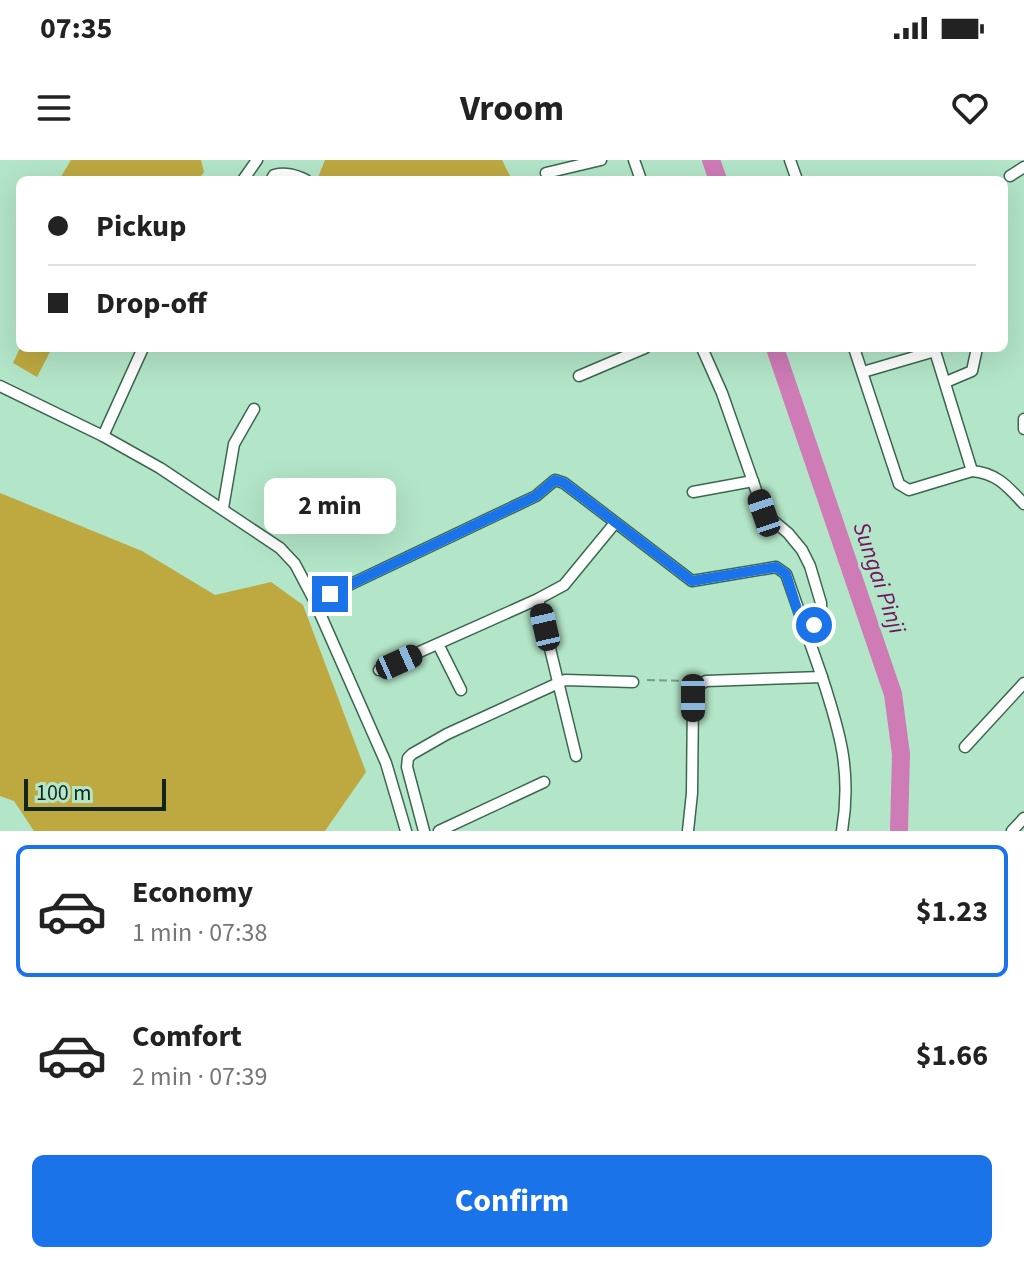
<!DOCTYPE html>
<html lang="en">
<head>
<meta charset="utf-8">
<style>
	:root { --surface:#fff; --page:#f2f2f2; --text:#222; --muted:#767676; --line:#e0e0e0; --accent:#1a73e8 }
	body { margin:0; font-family:"Source Sans 3",sans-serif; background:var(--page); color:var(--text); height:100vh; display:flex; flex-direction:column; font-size:30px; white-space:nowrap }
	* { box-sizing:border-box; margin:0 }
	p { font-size:26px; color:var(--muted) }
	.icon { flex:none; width:44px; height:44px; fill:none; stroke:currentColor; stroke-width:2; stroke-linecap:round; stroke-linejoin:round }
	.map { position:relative; height:671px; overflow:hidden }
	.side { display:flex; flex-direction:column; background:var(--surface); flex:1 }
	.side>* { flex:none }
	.top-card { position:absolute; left:16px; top:16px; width:992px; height:176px; border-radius:12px; box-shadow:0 8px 32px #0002; display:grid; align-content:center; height:176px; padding:0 32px; background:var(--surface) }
	.scale { position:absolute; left:24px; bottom:20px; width:142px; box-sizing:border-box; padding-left:8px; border:4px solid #12251a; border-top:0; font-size:22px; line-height:28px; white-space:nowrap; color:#12251a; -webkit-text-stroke:6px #b3e5c8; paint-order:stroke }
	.end { position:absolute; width:36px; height:36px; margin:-18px; border:10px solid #1a73e8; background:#fff; box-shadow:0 0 0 4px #fff }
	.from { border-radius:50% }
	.bubble { position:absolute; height:56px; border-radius:12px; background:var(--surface); box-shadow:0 8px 32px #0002; font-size:26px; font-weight:700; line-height:56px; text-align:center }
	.car { position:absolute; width:24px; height:48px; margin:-24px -12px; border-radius:10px; box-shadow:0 0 6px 2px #0007; background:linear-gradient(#222 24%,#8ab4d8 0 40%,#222 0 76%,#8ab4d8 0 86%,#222 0) }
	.top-card b { display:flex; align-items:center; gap:28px; height:76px; font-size:30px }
	.top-card b+b { border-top:2px solid var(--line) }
	.top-card i { width:20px; height:20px; background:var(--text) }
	ul { padding:14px 0 0; list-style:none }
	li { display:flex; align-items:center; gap:24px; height:132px; margin:0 16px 12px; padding:0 16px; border:4px solid transparent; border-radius:12px }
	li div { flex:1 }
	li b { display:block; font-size:30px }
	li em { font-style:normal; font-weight:700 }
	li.active { border-color:var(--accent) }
	li>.icon { width:72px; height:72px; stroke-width:1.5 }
	.action { display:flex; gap:16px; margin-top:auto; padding:16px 32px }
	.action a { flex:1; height:92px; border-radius:12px; background:var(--accent); color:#fff; font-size:32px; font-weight:700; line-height:92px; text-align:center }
	.status { display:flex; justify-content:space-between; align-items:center; height:56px; padding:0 40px; background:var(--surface); direction:ltr }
	.status svg { height:22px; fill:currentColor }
	header { display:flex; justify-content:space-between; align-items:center; height:104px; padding:0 32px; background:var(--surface); font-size:36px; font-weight:700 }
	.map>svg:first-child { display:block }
	.forest { fill:#bda940 }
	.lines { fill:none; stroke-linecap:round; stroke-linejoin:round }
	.river { stroke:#ce7bb6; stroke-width:18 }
	.minor-casing { stroke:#3a684f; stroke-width:13 }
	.path { stroke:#759c85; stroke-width:2; stroke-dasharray:8 4; stroke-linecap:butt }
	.minor { stroke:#fff; stroke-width:10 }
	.route { stroke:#1a73e8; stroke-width:10 }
	.labels { text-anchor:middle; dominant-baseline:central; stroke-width:6; stroke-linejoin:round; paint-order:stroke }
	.water-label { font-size:24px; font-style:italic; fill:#751160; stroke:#b3e5c8 }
</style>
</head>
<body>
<div class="status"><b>07:35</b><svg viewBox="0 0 49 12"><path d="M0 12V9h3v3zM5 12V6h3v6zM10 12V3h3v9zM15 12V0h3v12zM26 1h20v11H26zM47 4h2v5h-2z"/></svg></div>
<header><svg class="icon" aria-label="menu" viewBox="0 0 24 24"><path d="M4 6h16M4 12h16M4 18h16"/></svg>Vroom<svg class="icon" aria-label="heart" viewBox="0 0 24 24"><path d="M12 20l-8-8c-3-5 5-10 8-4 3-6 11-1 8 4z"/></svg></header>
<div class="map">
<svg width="1024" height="671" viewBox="0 0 1024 671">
	<rect width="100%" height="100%" fill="#b3e5c8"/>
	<g class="forest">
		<polygon points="71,0 201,0 204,12 198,20 59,20"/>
		<polygon points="325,0 502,0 512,20 317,20"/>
		<polygon points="20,188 52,188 37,217 13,203"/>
		<polygon points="0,333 142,391 215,435 271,422 303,445 366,612 325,671 34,671 14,641 0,636"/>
	</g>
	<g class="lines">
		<g class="river">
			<polyline points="711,0 718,20"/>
			<polyline points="775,188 893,534 901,594 899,671"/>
		</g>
		<defs>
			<g id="minor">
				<polyline points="634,0 641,20"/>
				<polyline points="790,0 797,20"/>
				<polyline points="546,13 601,0"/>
				<polyline points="1010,16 1024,7"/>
				<polyline points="243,20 257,0"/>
				<path d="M271,20L274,15C286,12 295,15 306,20"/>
				<polyline points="702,188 722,233 764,353 788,373 802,390 810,406 821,443 821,452 814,465 804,471"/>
				<polyline points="854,188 899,324 909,330 972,311 934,188"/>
				<polyline points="863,212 935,191"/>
				<polyline points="579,216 645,188"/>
				<polyline points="946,222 972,211 977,188"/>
				<polyline points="0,226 103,276 160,308 280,388 295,404 314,440 386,603 406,671"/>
				<polyline points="1024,259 1024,269"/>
				<polyline points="103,276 143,188"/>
				<path d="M972,311C997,313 1008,327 1024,344"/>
				<polyline points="693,332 753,321"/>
				<polyline points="223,348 234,284 254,249"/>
				<polyline points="330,434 536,336 555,320 564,323 692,421 776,407 786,414 822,517"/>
				<polyline points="538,439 576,596"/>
				<polyline points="438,484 461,530"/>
				<polyline points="379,510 538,439 564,425 615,363"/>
				<polyline points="965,587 1024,523"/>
				<polyline points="424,671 407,607 408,598 412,594 447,574 565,520 633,522"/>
				<polyline points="439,671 544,622"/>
				<path d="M688,671L692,633L693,538L699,525L706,521L822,517C840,572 852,612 842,671"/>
				<polyline points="1012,671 1024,658"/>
			</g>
		</defs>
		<use href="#minor" class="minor-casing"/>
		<polyline class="path" points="647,520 691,521"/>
		<use href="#minor" class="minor"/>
	</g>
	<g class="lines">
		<polyline class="route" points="330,434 536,336 555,320 564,323 692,421 776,407 786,414 804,471 814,465"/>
	</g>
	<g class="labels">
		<g class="water-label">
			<text transform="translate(879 418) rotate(71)">Sungai Pinji</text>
		</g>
	</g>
</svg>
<div class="scale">100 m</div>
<i class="end from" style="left:814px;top:465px"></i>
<i class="end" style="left:330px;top:434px"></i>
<div class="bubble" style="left:264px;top:318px;width:132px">2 min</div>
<i class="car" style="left:764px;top:353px;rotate:341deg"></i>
<i class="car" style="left:545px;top:467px;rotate:347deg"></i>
<i class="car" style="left:399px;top:502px;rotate:66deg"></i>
<i class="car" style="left:693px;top:538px;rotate:180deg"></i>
<div class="top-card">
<b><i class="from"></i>Pickup</b>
<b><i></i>Drop-off</b>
</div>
</div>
<section class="side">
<ul>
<li class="active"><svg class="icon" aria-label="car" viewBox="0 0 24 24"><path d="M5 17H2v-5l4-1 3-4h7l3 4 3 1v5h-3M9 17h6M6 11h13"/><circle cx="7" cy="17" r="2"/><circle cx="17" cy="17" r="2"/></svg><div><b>Economy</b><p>1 min · 07:38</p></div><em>$1.23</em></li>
<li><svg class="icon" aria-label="car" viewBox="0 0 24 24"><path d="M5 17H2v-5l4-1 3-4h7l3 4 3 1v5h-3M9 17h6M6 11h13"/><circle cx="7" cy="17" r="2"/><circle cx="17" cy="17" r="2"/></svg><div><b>Comfort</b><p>2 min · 07:39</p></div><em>$1.66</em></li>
</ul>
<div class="action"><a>Confirm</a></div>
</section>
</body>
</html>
